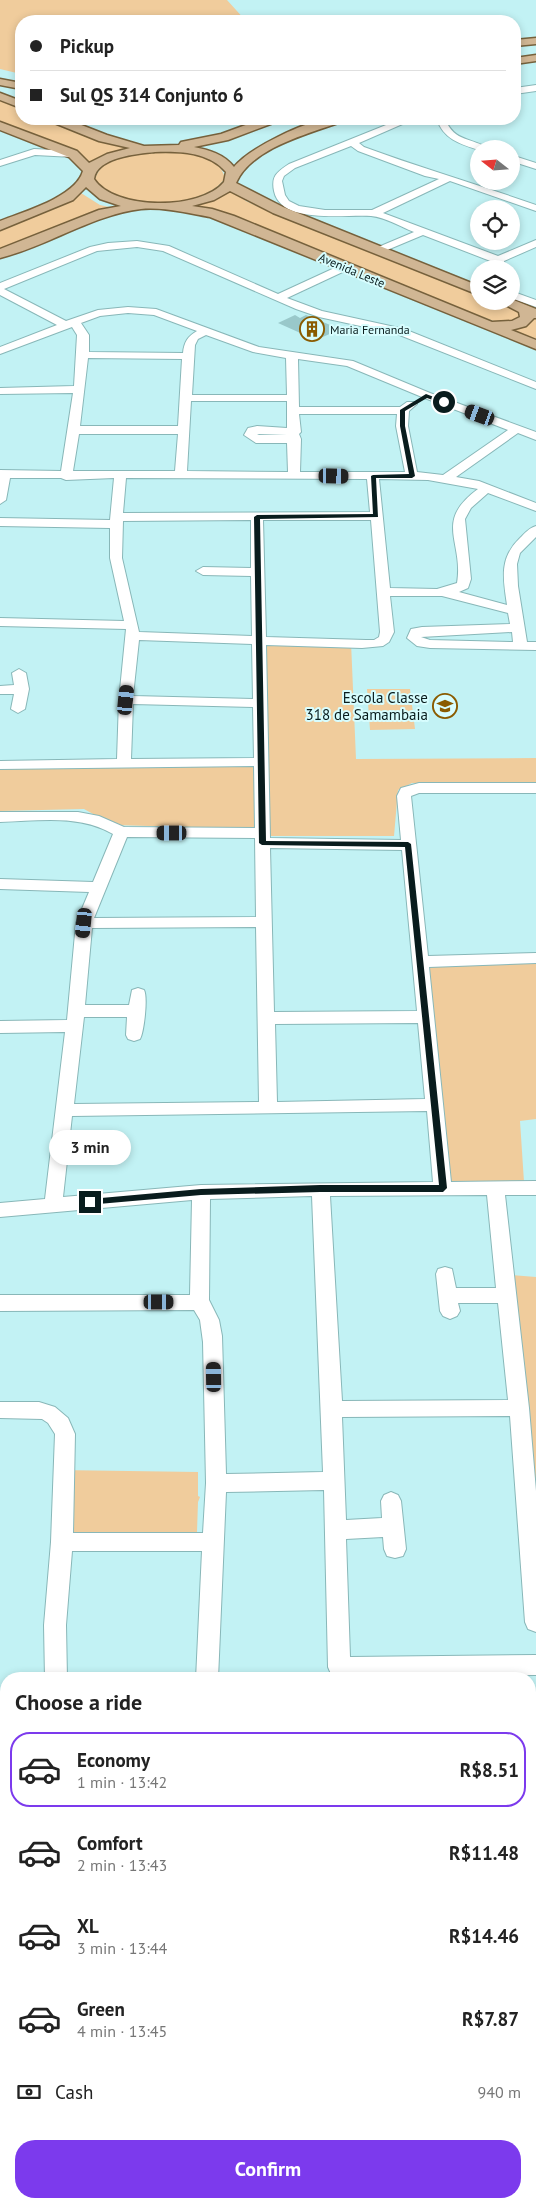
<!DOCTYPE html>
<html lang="en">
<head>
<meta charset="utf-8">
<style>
	:root { --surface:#fff; --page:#f2f2f2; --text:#222; --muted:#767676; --line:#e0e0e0; --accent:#7c3aed }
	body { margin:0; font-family:"PT Sans",sans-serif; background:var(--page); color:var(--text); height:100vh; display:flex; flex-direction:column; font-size:19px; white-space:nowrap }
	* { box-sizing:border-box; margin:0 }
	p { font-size:16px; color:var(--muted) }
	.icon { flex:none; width:28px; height:28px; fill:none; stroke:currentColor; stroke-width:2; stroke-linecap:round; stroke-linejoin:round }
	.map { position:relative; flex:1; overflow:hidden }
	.sheet { position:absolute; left:0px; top:1672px; width:536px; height:536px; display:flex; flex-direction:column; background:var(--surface); border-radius:20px 20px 0 0; box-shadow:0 2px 8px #0003 }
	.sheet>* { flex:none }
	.top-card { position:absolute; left:15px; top:15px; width:506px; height:110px; border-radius:20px; box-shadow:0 2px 8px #0003; display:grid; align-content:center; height:110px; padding:0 15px; background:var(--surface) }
	.needle { width:32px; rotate:287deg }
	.tools { position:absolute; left:470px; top:140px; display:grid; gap:10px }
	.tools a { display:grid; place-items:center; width:50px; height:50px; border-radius:50%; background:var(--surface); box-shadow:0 2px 8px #0003; font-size:25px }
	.end { position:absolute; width:22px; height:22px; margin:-11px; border:6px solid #091c1d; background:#fff; box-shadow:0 0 0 2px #fff }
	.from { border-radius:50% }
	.bubble { position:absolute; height:35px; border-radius:18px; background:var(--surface); box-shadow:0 2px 8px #0003; font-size:16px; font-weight:800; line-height:35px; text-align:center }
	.car { position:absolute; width:15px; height:30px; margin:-15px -8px; border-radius:6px; box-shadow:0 0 4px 1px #0007; background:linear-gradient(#222 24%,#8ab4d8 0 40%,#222 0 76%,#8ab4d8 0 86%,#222 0) }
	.top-card b { display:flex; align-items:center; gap:18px; height:48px; font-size:19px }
	.top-card b+b { border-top:1px solid var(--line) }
	.top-card i { width:12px; height:12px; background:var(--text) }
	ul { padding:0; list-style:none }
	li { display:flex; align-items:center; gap:15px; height:75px; margin:0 10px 8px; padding:0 5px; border:2px solid transparent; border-radius:20px }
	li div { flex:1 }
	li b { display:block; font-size:19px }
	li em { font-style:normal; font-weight:800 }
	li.on { border-color:var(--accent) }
	li>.icon { width:45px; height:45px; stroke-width:1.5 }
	h2 { padding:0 15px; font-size:22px; line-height:60px }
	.pay { display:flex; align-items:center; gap:12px; height:55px; padding:0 15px; font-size:19px }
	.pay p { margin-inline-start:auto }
	.button { display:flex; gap:10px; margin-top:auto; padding:10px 15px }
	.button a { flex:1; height:58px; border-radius:20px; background:var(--accent); color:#fff; font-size:20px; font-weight:800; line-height:58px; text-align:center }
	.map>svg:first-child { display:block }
	.green { fill:#f0cc9c }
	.building { fill:#99c8ca }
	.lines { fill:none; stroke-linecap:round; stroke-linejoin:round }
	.minor-casing { stroke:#88b7b8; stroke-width:2 }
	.major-casing { stroke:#76613c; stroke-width:3 }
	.minor { fill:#fff; fill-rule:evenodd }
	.major { fill:#d0b694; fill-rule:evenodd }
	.route { fill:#091c1d }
	.labels { text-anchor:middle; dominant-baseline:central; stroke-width:4; stroke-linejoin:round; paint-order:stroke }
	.far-street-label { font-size:12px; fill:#091c1d; stroke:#d7fdfe }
	.far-poi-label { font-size:12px; fill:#091c1d; stroke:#d7fdfe; text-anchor:start }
	.poi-label { font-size:15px; fill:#091c1d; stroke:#d7fdfe; text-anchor:end }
</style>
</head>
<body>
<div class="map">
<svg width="536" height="2208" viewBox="0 0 536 2208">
	<rect width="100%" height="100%" fill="#c2f2f4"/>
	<g class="green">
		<polygon points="0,0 227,0 246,21 21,21 21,74 0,69"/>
		<polygon points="0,98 21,107 21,119 50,119 99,139 149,146 109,153 86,164 0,126"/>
		<path d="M162,151C183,152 219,152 225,178C205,210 113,213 95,179C103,153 139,154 162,151Z"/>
		<polygon points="233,190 246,201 259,207 262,206 479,295 479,301 494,301 521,313 520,321 496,322 397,284 234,216 197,206"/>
		<polygon points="81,193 100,205 114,208 67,223 0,250 0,230 64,205"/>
		<path d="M534,314L536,315V341L505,328C517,327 531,328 534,314Z"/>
		<polygon points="255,639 351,642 356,759 536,758 536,785 412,783 398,790 394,836 263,836"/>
		<polygon points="367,689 410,689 415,729 370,730"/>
		<polygon points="258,765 255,829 113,825 84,809 0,811 0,768"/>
		<polygon points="536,962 536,1119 520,1121 524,1182 450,1181 429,967"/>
		<polygon points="511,1275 536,1277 536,1528"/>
		<polygon points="58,1470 198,1472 198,1496 200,1497 198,1502 197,1532 52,1532"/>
		<polygon points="530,2108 536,2108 536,2208 445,2208 444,2203 530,2202"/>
	</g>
	<polygon class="building" points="295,315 300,318 306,315 335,327 329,330 334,332 316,340 278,323"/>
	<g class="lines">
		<defs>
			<g id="minor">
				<polygon points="536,85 536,91 515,94 515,88"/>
				<path d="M401,119H414L359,143L364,147C421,168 479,185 536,205V211L450,181L383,213L498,256L536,240V247L504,261L505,269H495L493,262L423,235L380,253L375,250L376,248L414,232C401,227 385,217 371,216C345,214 281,225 274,191C271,176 277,172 289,164ZM351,146L358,151L425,176L439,179L372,210H325L299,206L289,201L285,195L282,181L284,176L295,168Z"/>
				<path d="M437,119H445C455,143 472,137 489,149H479V150C460,144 443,139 437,119Z"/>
				<polygon points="34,149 73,151 78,154 73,157 35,155 0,166 0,160"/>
				<polygon points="511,155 536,163 536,169 511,161"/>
				<path d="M137,241L169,246L278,294L341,265H349V269L287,298L322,311L404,329L536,382V389L397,334L319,317L296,309L163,251L137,247L97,251L4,289L66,321L98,310L128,307L156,309L259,347L353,361L430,393L536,432V440L518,433L456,477L479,481L536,503V511L488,493L471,508L465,519L471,579L468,588L459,592L507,605C503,578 499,558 520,538C525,533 529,528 536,526V537L520,553L517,564L518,586L527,642H536V650L430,648L417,646L407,638L411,629L422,627L510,624L508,613L442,596H390L394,632L389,642L383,646L362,648L266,645L270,838L401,840L397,796L401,788L419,783H536V793H419L411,796L428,956L536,953V963L429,967L451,1182L536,1181V1195H505L529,1408L536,1491V1632L528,1629L525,1622L510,1416L342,1417L346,1520L382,1518L381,1501L384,1495L391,1492L398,1495L401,1501L406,1549L403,1556L395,1558L387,1556L384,1549L383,1537L346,1539L350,1657L536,1655V1675L339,1677L331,1674L328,1667L324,1490L226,1492L218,1679H196L202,1551H72L66,1625L67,1679H45L44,1625L51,1542L55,1434L48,1423L42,1419L0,1418V1402H39L55,1407L68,1418L75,1434L73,1533H203L206,1483L203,1342L200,1320L194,1310L0,1311V1295H190L192,1200L0,1217V1203L45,1199L65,1032L0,1033V1021L67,1020L76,923L89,892L0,889V879L93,882L113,834C79,814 38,821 0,822V812H78L99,816L124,827L255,828L254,766L0,769V761L117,759L119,700L126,629L0,626V618L124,621L110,558V528L0,526V518L110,520L114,478L66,480L61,478H10L6,500L0,504V470L61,471L73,393L0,394V388L74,386L77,335L72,327L0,354V347L57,325L0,295V283L90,247L108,243ZM128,313L154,315L197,331C188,336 184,342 183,353L89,352V335L81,323L100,316ZM206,335L253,352L286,358L287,395H192L195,345L198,339ZM88,358L182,359L178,426H80ZM298,359L347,366L422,397L508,430L443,475L417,472L408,426L409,411L417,404L415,402H407L400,407H299ZM191,401H287V428L257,426L248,428L244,435L256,443H287L288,472L187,471ZM299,414H397L396,426L405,472H300L301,439L299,434L301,432ZM79,434H178L175,471H73ZM257,434L287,435H259ZM126,478L367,479L370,512L123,513ZM379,479L428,480L478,489C433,522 464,541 457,583L437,589L390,588ZM251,520V568L203,567L196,571L203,575L251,576L252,636L139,632L122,558L123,521ZM263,520H371L380,632L379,637L374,640H366L266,637ZM512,632L513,642L430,640L421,637ZM139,640L252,644L253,699L133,696ZM133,704L253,707L254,758L131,759ZM127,837L255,838L256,917L94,918ZM270,848L402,850L417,1011L274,1012ZM256,927L259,1102L74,1104L84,1017H127L126,1035L128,1039L134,1041L140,1039C144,1032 148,997 144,990L138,988L132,990L129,1005H85L92,928ZM418,1023L425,1099L277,1102L275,1024ZM427,1111L433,1182L201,1185L63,1197L72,1116ZM487,1195L496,1288H456L452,1269L445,1267L438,1269L436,1274L440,1311L443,1316L450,1319L457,1316L460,1311L458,1303H498L508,1400L342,1401L330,1196ZM312,1196L323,1472L226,1474L222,1336L219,1320L209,1300L210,1199Z"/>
				<polygon points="511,291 536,300 536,307 511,298"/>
				<polygon points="19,669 26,673 29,689 25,709 18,713 11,709 14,694 0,694 0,686 14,685 12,673"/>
				<rect x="530" y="1829" width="6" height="24"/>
				<polygon points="0,1834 6,1835 6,1858 0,1858"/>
				<polygon points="6,1916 6,2008 0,2010 0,1918"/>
				<rect x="0" y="2029" width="6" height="26"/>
				<polygon points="134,2202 160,2202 159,2208 133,2208"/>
			</g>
			<g id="major">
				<polygon points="536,38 536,44 515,46 515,40"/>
				<polygon points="536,55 536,61 515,64 515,58"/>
				<polygon points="0,79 21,83 21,89 0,85"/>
				<polygon points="0,93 21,101 21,108 0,100"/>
				<path d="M50,119H66L107,135L144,146L179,145L181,142L221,134L262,119H278L276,122L228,140L194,147C209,150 224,154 234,167C249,148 304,122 327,119C332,118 338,119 343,119L341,122C308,134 251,148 236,183L283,207L479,286V295L273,213L230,191L214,200L192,206L212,209L234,216L492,322L512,321L520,317L519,312L498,301H511V299L536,309V318H534L526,326L511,330L536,340V349L210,217C188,213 163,207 141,209C92,215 48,246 0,258V249L99,210L121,206L100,199L86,187L73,200L0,230V221C23,212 76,197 83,171L69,157L0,130V122L77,151L89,163L107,154L130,148L99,141L52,122ZM155,152C180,151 209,152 226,172L224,182C200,211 114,210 94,179C97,157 137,154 155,152Z"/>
			</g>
		</defs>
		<use href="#minor" class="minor-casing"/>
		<use href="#major" class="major-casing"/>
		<use href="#minor" class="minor"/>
		<use href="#major" class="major"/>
	</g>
	<polygon class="route" points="426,394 447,402 444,404 427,398 405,411 405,426 415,476 412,478 376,478 378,517 260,519 266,841 408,842 411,844 447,1188 443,1192 320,1192 201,1195 87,1205 87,1200 90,1199 201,1189 320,1185 439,1185 405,847 262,845 259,843 254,517 257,515 373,514 371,476 373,475 409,474 400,426 400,410"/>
	<defs>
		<symbol id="building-ring" viewBox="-11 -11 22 22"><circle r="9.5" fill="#d7fdfe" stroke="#8a5b00" stroke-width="1.5"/><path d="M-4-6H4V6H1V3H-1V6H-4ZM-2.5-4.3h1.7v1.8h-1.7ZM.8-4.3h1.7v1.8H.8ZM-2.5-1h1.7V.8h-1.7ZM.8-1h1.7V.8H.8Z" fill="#8a5b00"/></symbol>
		<symbol id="school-ring" viewBox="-11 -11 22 22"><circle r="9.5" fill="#d7fdfe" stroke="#8a5b00" stroke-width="1.5"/><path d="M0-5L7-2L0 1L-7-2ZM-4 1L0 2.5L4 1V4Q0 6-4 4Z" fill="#8a5b00"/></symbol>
	</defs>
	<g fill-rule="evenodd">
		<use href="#building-ring" x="298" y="315" width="28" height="28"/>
		<use href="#school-ring" x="431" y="692" width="28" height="28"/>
	</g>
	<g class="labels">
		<g class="far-street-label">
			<text transform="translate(352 270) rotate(23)">Avenida Leste</text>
		</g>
		<g class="far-poi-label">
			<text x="330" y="329">Maria Fernanda</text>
		</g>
		<g class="poi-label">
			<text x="428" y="697">Escola Classe<tspan x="428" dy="17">318 de Samambaia</tspan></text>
		</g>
	</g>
</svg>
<div class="tools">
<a><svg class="needle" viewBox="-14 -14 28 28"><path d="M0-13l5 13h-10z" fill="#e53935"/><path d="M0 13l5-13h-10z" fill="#767676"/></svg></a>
<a><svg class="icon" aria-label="locate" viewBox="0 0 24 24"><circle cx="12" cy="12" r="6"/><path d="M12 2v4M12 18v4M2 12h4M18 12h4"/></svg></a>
<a><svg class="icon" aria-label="layers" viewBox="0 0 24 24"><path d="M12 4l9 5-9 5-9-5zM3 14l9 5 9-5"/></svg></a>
</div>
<i class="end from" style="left:444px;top:402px"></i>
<i class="end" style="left:90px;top:1202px"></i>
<div class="bubble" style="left:49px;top:1130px;width:82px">3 min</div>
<i class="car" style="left:480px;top:415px;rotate:290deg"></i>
<i class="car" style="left:334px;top:476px;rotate:91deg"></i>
<i class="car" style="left:126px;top:700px;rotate:6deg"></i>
<i class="car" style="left:172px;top:833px;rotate:270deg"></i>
<i class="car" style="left:84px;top:923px;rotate:186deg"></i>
<i class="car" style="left:159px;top:1302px;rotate:90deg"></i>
<i class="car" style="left:214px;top:1377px;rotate:359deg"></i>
<div class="top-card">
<b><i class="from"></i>Pickup</b>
<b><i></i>Sul QS 314 Conjunto 6</b>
</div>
<section class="sheet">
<h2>Choose a ride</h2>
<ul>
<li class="on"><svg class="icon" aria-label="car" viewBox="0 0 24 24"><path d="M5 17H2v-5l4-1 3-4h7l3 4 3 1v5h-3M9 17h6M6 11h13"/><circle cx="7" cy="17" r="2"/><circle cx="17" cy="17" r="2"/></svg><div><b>Economy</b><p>1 min · 13:42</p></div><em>R$8.51</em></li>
<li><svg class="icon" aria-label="car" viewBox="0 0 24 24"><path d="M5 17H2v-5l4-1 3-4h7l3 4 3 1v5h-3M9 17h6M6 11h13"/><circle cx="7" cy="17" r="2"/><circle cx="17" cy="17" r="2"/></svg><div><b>Comfort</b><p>2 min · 13:43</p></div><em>R$11.48</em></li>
<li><svg class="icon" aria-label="car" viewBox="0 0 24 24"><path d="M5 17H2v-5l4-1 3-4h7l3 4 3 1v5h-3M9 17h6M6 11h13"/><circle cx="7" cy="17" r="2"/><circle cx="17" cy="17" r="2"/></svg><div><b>XL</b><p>3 min · 13:44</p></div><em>R$14.46</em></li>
<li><svg class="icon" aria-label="car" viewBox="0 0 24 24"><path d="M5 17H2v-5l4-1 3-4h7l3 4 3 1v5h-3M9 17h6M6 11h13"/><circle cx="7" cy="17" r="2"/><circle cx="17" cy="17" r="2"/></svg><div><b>Green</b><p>4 min · 13:45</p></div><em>R$7.87</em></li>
</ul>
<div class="pay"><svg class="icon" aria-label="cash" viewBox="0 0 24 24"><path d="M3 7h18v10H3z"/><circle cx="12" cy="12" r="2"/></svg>Cash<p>940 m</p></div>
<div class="button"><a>Confirm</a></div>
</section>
</div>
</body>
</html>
